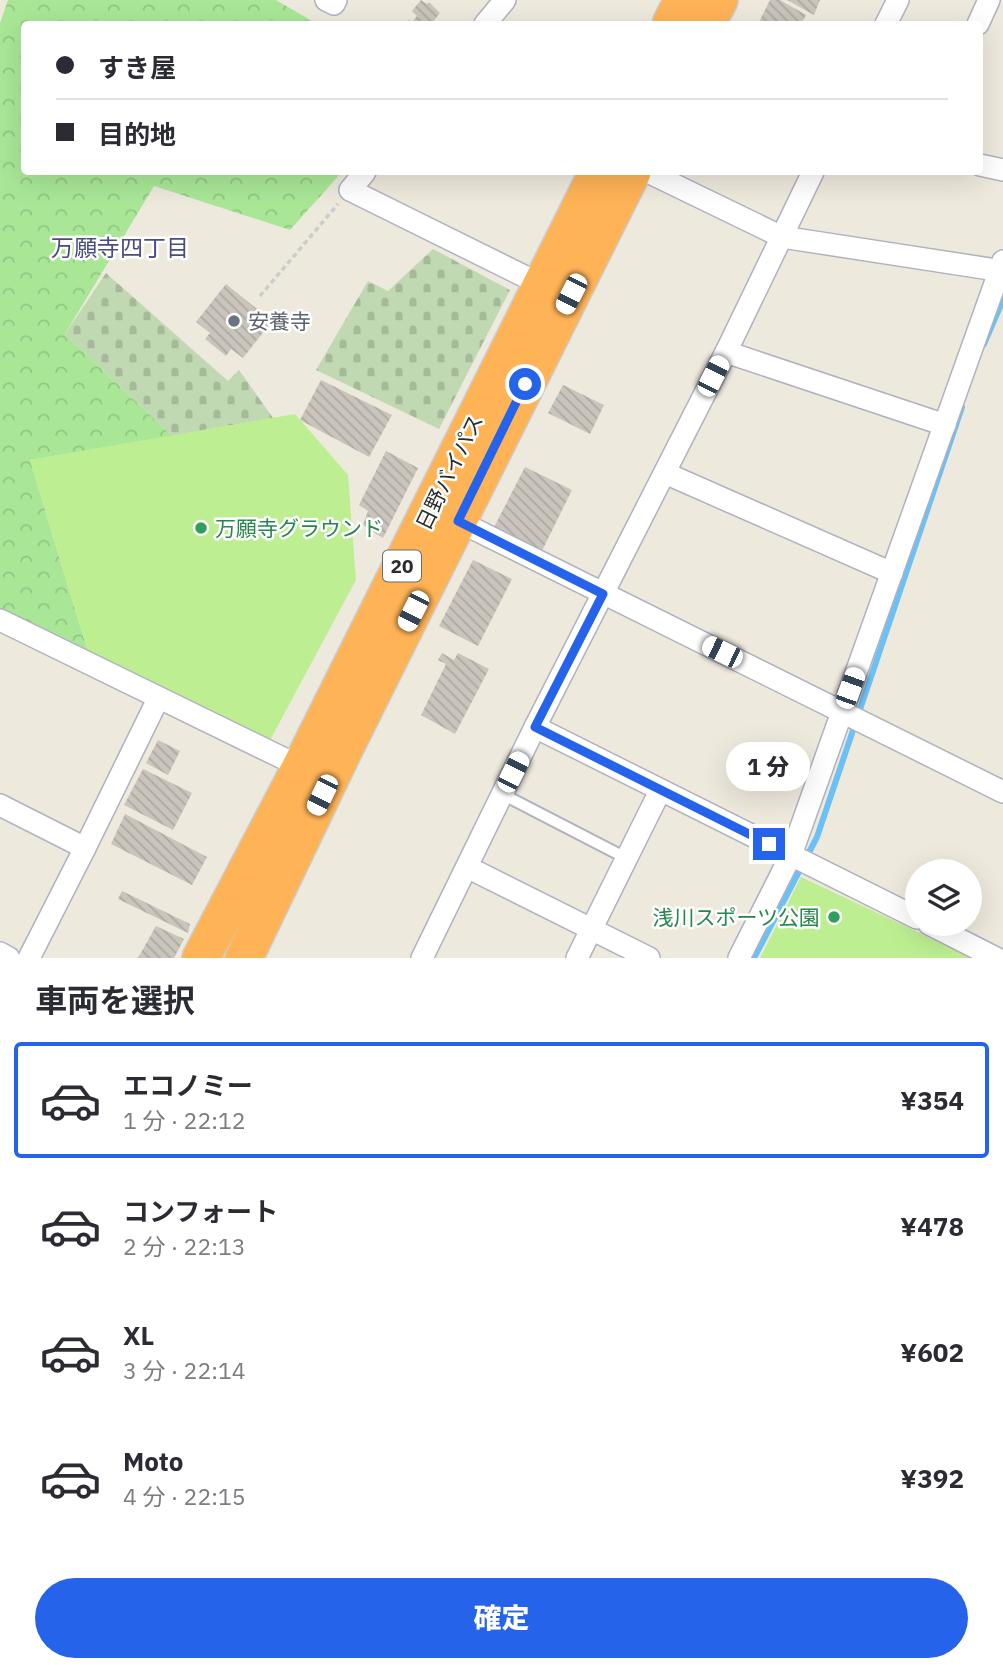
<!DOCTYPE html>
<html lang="ja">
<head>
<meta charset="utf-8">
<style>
	:root { --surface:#fff; --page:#f7f7f7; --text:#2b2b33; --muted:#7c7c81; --line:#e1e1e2; --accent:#2563eb }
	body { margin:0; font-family:"IBM Plex Sans","Noto Sans JP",sans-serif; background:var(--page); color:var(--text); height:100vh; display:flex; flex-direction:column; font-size:26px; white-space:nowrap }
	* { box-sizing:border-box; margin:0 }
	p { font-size:23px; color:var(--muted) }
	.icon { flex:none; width:38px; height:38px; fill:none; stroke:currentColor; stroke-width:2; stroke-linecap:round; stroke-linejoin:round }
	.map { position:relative; height:958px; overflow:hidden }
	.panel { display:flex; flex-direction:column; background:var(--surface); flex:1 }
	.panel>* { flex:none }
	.top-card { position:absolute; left:21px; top:21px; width:962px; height:154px; border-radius:7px; box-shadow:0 7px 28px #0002; display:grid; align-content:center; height:154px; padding:0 35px; background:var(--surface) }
	.tools { position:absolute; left:905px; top:859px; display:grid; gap:14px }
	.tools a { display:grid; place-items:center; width:77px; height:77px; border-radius:50%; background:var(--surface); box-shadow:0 7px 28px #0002; font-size:35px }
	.end { position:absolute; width:32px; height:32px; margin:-16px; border:9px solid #2563eb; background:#fff; box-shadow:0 0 0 4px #fff }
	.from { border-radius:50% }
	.bubble { position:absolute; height:49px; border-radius:24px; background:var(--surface); box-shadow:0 7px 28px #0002; font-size:23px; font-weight:800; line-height:49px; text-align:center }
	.car { position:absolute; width:21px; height:42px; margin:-21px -10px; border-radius:9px; box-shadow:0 0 5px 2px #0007; background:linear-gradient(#fff 24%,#345 0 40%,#fff 0 76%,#345 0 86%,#fff 0) }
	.top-card b { display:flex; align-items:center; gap:24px; height:66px; font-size:26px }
	.top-card b+b { border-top:2px solid var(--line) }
	.top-card i { width:18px; height:18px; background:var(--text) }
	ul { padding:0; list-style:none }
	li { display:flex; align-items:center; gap:21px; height:116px; margin:0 14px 10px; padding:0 21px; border:4px solid transparent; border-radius:7px }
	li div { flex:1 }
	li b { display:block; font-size:26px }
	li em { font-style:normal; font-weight:800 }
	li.on { border-color:var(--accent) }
	li>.icon { width:63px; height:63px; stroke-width:1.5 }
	h2 { padding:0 35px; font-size:32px; line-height:84px }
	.primary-button { display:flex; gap:14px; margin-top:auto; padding:14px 35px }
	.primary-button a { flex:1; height:80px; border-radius:42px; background:var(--accent); color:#fff; font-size:28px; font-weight:800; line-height:80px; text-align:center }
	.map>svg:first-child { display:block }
	.cemetery { fill:url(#cemetery-stones) }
	.park { fill:url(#park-crowns) }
	.pitch { fill:#bdef92 }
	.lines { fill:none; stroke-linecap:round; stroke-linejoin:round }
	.stream { stroke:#6bc0f5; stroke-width:6 }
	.building { fill:url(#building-back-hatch) }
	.lane-casing { stroke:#b1b1c0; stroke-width:14 }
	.street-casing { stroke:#b1b1c0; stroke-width:24 }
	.highway-casing { stroke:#ccc; stroke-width:40 }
	.path { stroke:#ccc; stroke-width:3.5; stroke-dasharray:5 3.5; stroke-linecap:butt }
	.lane { stroke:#fff; stroke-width:10 }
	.street { stroke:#fff; stroke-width:21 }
	.highway { stroke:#ffb357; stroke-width:37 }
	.route { stroke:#2563eb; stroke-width:9 }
	.worship-dot { fill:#6b7280; stroke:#fff; stroke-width:2.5 }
	.leisure-dot { fill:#2e9e5b; stroke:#fff; stroke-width:2.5 }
	.labels { text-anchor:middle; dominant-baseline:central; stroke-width:5; stroke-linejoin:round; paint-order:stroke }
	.shield { fill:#fff; stroke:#6b6b6b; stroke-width:2 }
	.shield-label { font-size:19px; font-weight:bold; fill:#2b2b2b }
	.worship-label { font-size:21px; fill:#5b616d; stroke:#fff; text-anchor:start }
	.street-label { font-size:21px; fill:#2b2b2b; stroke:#fff }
	.leisure-label { font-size:21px; fill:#27864d; stroke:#fff; text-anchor:start }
	.neighbourhood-label { font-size:23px; fill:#494c7f; stroke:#fff }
</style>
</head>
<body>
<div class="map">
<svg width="1003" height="958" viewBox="0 0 1003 958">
	<defs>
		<pattern id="cemetery-stones" width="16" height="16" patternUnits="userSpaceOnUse" patternTransform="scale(1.75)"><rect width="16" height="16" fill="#c1d9b3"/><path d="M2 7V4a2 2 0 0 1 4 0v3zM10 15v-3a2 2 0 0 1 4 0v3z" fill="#a6ba9a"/></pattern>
		<pattern id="park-crowns" width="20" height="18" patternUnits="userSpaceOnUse" patternTransform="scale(1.75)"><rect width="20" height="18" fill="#a9e797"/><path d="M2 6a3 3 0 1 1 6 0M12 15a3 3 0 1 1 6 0" fill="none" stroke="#92c682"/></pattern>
		<pattern id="building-back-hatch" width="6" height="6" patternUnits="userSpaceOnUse" patternTransform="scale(1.75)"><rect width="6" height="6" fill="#c9c5bc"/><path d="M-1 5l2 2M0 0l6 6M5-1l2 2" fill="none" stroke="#ada9a2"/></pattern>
	</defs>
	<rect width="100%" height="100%" fill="#eee9dd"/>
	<g class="cemetery">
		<polygon points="433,249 510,290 439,429 316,370 368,281 388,291"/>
		<polygon points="106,273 228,381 239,370 273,418 172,436 65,334"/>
	</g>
	<polygon class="park" points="8,0 276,0 317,24 24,24 24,172 342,172 290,230 154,186 65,334 172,436 30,460 90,659 0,614 0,23"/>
	<g class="pitch">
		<polygon points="295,414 348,475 356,580 268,744 90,659 30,460"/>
		<polygon points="801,877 973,958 760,958"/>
	</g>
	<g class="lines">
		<g class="stream">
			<polyline points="984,344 1003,300"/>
			<polyline points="754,958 817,837 962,407"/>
		</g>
	</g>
	<g class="building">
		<polygon points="421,0 427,4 429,2 440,13 431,24 426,22 424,24 406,24 409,20 412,22 417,16 412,11"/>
		<polygon points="770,0 780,0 806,15 801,24 758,24"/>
		<polygon points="787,0 820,0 814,15"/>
		<polygon points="226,284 272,321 243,358 231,349 226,356 205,339 210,333 196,322"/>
		<polygon points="321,380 392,415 369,457 300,420"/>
		<polygon points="563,385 604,405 590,434 548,413"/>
		<polygon points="386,451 418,468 383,538 363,525 368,511 359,505"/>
		<polygon points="525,467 572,490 538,559 490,535"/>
		<polygon points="473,560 512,579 478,646 439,626"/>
		<polygon points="442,653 454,660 458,653 489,669 455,734 421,715 446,664 438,660"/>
		<polygon points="158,740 180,751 168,775 146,763"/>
		<polygon points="143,769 192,793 173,830 124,805"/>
		<polygon points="125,814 207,857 192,885 111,844"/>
		<polygon points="122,891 190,924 188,933 118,899"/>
		<polygon points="156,926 184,939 174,958 138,958"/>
	</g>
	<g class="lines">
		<defs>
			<polyline id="lane" points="502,794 626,858"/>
			<g id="street">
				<polyline points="326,0 334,4 336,0"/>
				<polyline points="485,24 505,0"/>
				<polyline points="886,24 898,0"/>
				<polyline points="978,24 989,0"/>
				<polyline points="980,165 1003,170"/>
				<polyline points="365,172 350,190 542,285"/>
				<polyline points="648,172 782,237 1003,271"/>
				<polyline points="726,352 945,425"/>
				<polyline points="665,473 892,573"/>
				<polyline points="458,521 1003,792"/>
				<polyline points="0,620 301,767"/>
				<polyline points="535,727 917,918"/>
				<polyline points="0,805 85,848 158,699"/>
				<polyline points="467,867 649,958"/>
				<polyline points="929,924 996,958"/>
				<polyline points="0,953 9,958"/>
				<polyline points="29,958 85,848"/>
				<polyline points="422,958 535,727 726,352 813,172"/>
				<polyline points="577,958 660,791"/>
				<polyline points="739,958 791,855 1003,261"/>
			</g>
			<g id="highway">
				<polyline points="671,24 683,0"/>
				<polyline points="706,24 719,0"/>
				<polyline points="201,958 301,767 598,172"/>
				<polyline points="244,958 345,747 632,172"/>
			</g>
		</defs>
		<use href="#lane" class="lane-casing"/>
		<use href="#street" class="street-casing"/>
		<use href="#highway" class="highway-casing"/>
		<polyline class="path" points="260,296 338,204"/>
		<use href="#lane" class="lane"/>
		<use href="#street" class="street"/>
		<use href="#highway" class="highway"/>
	</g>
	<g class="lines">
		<polyline class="route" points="525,384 458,521 603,594 535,727 769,844"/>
	</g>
	<circle class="worship-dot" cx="234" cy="321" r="7"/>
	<g class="leisure-dot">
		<circle cx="201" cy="528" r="7"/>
		<circle cx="834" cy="917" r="7"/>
	</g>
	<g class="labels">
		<rect class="shield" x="383" y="550.5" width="38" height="31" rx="5"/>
		<g class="shield-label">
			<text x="402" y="566">20</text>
		</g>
		<g class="worship-label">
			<text x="248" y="321">安養寺</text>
		</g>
		<g class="street-label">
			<text transform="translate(449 472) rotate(-64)">日野バイパス</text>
		</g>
		<g class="leisure-label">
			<text x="215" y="528">万願寺グラウンド</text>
			<text x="820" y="917" text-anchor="end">浅川スポーツ公園</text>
		</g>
		<g class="neighbourhood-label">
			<text x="120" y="247">万願寺四丁目</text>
		</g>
	</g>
</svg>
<div class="tools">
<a><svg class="icon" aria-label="layers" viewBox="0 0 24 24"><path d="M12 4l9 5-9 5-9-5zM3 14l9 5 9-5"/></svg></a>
</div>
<i class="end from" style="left:525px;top:384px"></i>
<i class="end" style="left:769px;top:844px"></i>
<div class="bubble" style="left:726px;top:742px;width:84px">1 分</div>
<i class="car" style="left:571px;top:294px;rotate:207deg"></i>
<i class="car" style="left:713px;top:376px;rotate:27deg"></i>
<i class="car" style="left:413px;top:611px;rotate:207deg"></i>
<i class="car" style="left:722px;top:652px;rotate:296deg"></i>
<i class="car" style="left:850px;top:688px;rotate:20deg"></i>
<i class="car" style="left:513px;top:772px;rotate:27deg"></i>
<i class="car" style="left:322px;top:795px;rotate:206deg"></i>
<div class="top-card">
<b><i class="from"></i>すき屋</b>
<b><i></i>目的地</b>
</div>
</div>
<section class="panel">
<h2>車両を選択</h2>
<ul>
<li class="on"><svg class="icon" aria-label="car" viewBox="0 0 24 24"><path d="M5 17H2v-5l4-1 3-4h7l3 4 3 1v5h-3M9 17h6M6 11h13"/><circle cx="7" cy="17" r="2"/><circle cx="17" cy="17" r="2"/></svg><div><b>エコノミー</b><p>1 分 · 22:12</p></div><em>¥354</em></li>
<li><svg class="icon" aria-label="car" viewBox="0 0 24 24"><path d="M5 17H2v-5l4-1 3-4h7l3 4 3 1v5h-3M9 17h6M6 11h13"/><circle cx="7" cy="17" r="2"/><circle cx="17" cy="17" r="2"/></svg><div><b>コンフォート</b><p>2 分 · 22:13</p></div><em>¥478</em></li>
<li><svg class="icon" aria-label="car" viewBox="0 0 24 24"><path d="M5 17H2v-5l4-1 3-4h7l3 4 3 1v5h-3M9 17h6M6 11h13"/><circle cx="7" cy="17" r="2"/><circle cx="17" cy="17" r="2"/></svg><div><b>XL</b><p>3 分 · 22:14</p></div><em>¥602</em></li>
<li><svg class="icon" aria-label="car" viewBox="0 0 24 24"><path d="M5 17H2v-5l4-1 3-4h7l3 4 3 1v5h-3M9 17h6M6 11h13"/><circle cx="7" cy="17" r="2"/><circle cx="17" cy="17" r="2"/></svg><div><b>Moto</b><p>4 分 · 22:15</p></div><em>¥392</em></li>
</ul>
<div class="primary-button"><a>確定</a></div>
</section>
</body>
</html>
